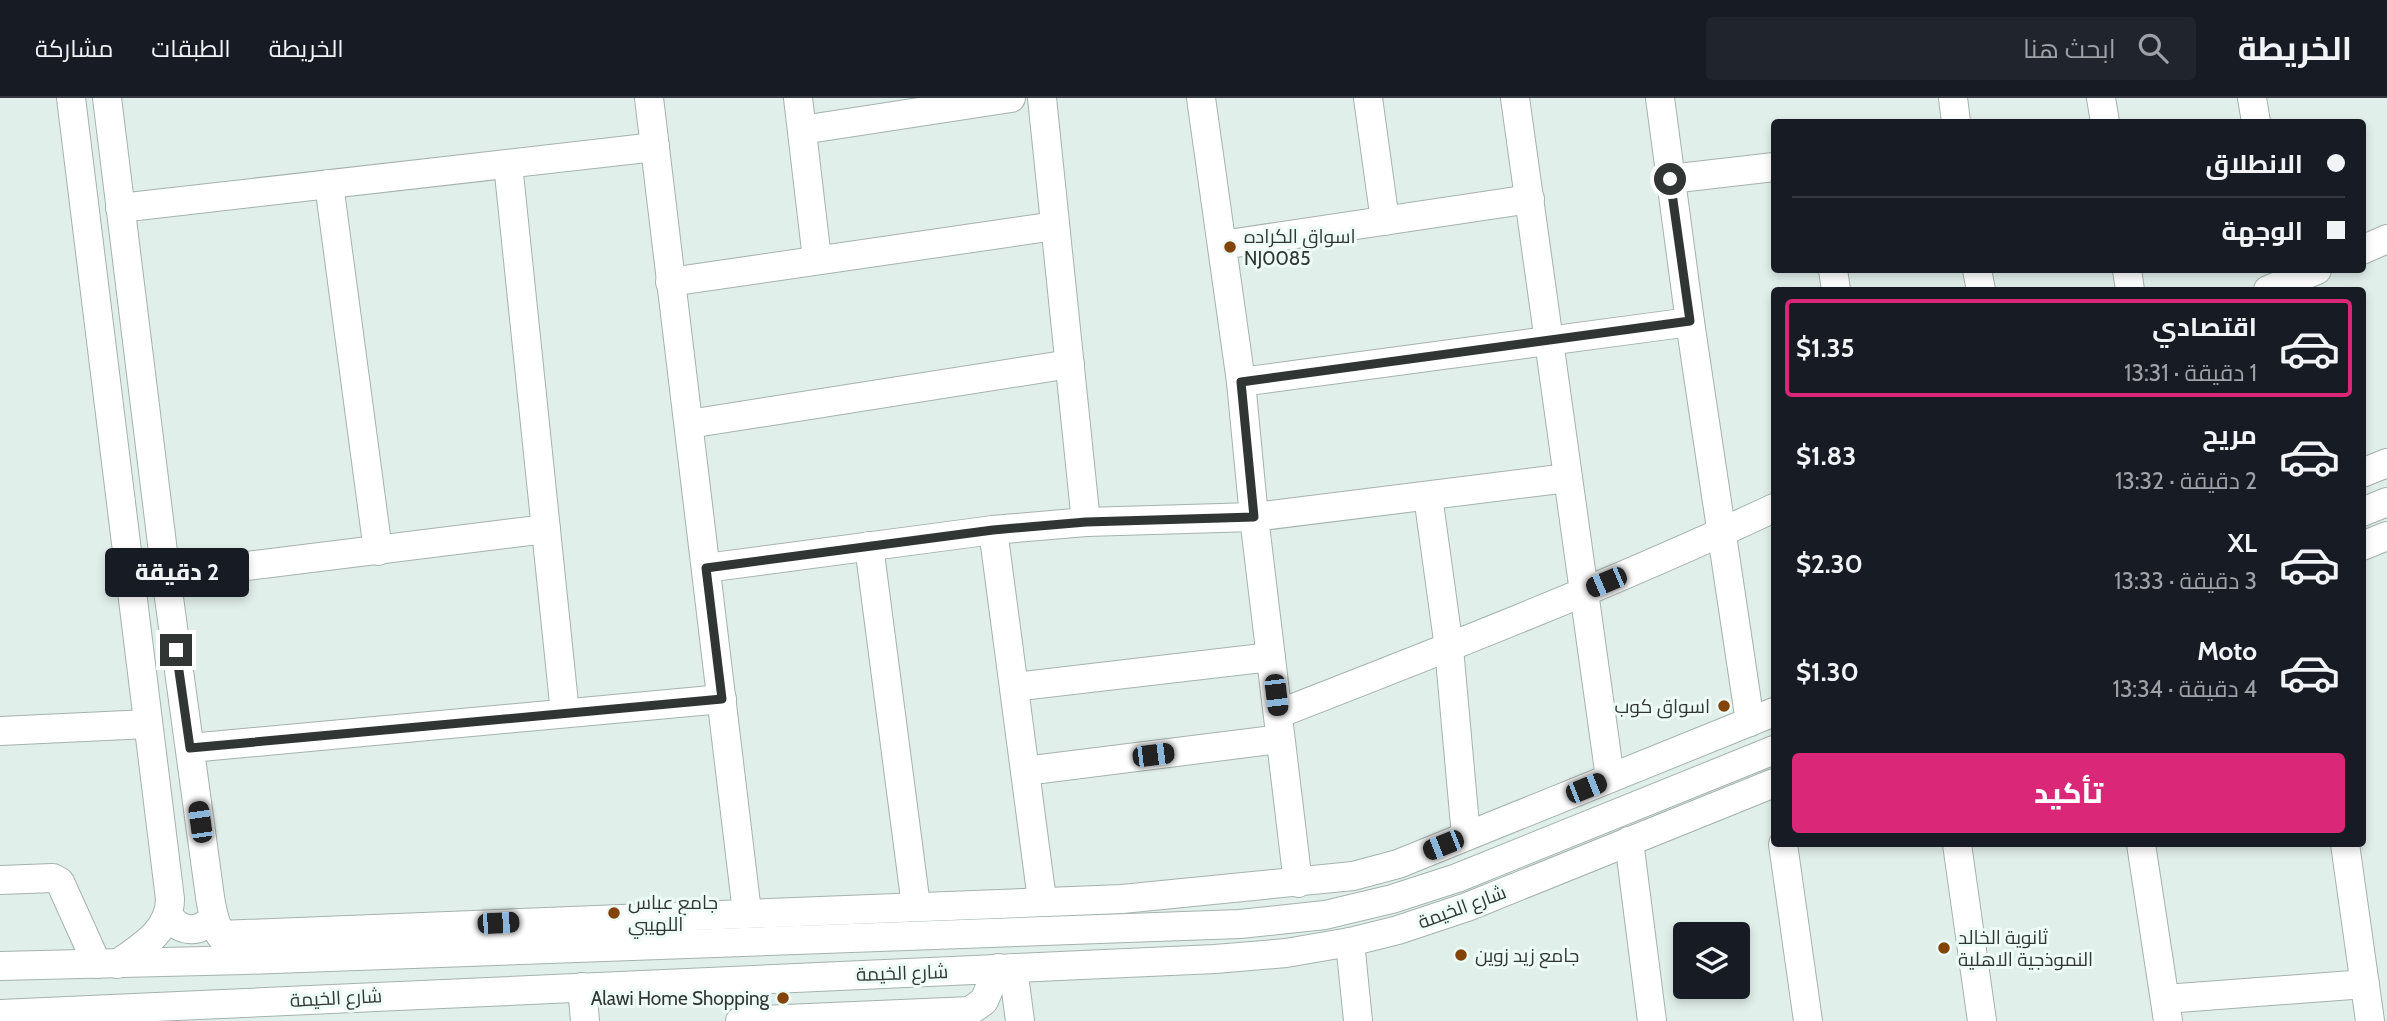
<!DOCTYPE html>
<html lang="ar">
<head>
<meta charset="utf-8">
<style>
	:root { --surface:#171b24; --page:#20242c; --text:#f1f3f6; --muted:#9ea1a6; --line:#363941; --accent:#db2777 }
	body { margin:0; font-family:Cabin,Cairo,sans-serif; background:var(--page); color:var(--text); direction:rtl; height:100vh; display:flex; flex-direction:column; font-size:26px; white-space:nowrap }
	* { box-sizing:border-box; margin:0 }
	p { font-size:23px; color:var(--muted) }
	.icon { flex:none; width:38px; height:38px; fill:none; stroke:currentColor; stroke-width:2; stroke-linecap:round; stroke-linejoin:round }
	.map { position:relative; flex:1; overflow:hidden; direction:ltr }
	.drawer { position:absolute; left:1771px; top:189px; width:595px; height:560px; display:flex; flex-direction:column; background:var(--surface); border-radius:7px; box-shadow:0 4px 10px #0003; direction:rtl }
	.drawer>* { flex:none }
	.hud { position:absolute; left:1771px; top:21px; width:595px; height:154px; border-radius:7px; box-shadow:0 4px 10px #0003; direction:rtl; display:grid; align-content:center; height:154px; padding:0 21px; background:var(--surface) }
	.controls { position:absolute; left:1673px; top:824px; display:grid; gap:14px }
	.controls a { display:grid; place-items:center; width:77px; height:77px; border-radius:7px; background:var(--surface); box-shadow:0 4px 10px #0003; font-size:35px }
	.end { position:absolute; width:32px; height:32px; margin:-16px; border:9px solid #313634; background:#fff; box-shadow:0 0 0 4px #fff }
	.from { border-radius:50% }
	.bubble { position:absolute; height:49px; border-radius:7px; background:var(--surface); box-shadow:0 4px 10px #0003; font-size:23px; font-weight:800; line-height:49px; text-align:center; direction:rtl }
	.car { position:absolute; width:21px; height:42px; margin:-21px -10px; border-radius:9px; box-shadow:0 0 5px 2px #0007; background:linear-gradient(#222 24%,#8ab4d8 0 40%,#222 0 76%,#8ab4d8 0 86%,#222 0) }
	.hud b { display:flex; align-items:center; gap:24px; height:66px; font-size:26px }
	.hud b+b { border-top:2px solid var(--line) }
	.hud i { width:18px; height:18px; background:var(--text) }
	ul { padding:12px 0 0; list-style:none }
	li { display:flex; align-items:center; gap:21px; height:98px; margin:0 14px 10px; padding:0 7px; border:4px solid transparent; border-radius:7px }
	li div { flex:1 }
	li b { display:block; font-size:26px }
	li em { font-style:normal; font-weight:800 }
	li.on { border-color:var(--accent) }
	li>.icon { width:63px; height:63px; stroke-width:1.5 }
	.button { display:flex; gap:14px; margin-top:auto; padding:14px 21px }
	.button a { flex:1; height:80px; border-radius:7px; background:var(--accent); color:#fff; font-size:28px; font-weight:800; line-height:80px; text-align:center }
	header { display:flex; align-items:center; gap:42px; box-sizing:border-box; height:98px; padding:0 35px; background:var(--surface); border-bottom:2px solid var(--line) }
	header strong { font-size:33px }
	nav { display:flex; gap:38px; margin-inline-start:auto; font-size:24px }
	.search { width:490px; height:63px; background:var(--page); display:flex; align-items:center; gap:18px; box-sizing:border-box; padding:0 24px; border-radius:7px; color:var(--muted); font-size:26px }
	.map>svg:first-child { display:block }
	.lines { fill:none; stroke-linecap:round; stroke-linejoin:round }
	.minor-casing { stroke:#a4b2ae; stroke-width:30 }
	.minor { stroke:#fff; stroke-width:28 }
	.route { stroke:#313634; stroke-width:9 }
	.poi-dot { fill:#834407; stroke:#eefcf8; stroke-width:2.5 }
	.labels { text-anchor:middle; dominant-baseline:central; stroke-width:6; stroke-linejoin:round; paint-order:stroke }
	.poi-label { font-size:19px; fill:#313634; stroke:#eefcf8; text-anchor:start }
	.street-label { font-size:19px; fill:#313634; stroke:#eefcf8 }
</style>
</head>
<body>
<header>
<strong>الخريطة</strong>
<div class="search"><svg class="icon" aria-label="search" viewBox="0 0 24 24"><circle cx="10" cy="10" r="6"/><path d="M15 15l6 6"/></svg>ابحث هنا</div>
<nav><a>الخريطة</a><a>الطبقات</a><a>مشاركة</a></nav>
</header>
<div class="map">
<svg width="2387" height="923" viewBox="0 0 2387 923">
	<rect width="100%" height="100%" fill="#e1efeb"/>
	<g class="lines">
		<defs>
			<g id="minor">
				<path d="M71,0L170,801C170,833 140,850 117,866"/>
				<path d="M107,0L166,478L210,799C213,819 218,836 231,853"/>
				<polyline points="649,0 747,814"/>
				<polyline points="798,0 817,161"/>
				<polyline points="1042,0 1086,424"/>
				<polyline points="1201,0 1241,284 1254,419 1298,785"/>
				<polyline points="1368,0 1385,123"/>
				<polyline points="1515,0 1610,680"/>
				<polyline points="1660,0 1690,224 1750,624"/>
				<polyline points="1953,0 1956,24"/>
				<polyline points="2101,0 2105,24"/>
				<polyline points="2252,0 2256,24"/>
				<polyline points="802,32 1011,0"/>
				<polyline points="508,66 565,615"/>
				<polyline points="1670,81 1774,69"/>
				<polyline points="329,86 378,453"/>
				<polyline points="120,110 655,49"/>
				<polyline points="1222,147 1530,101"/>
				<polyline points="2362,152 2387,141"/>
				<polyline points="1833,172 1836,192"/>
				<polyline points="1977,172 1981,192"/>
				<polyline points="2127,172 2130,192"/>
				<polyline points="670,184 1055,128"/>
				<polyline points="2268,192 2317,172"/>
				<polyline points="1241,284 1690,224"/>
				<polyline points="689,326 1070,266"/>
				<polyline points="2362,375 2387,365"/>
				<polyline points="1428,398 1449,550 1466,738"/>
				<polyline points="2362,414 2387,404"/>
				<polyline points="993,432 1042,802"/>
				<polyline points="869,448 916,808"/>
				<polyline points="2362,448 2387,438"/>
				<polyline points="706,470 993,432 1086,424 1254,419 1568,380"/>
				<polyline points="166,478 546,431"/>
				<polyline points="1014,589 1271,559"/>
				<path d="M1278,616C1445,551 1612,486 1774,410"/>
				<polyline points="0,633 148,626"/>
				<polyline points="190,650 722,601"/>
				<polyline points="1025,673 1280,641"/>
				<polyline points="1629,743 1652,923"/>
				<polyline points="1783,746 1808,923"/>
				<polyline points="1957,746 1982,923"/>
				<polyline points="2141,746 2168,923"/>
				<polyline points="2345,746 2370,923"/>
				<polyline points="0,782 53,780 60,784 97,866"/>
				<path d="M168,816C179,835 199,836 213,820"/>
				<polyline points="220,837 1122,801 1353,778 1398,766 1774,614"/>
				<polyline points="1350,844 1358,923"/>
				<polyline points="0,868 245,862 1240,826 1325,817 1392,801 1457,780 1774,652"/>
				<polyline points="1013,870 1020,923"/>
				<polyline points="582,889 585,923"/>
				<polyline points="2165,901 2365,886"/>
				<polyline points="0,916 1215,861 1286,855 1350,844 1398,832 1467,809 1774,685"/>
				<polyline points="740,923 970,913 984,903 998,870"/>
			</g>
		</defs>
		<use href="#minor" class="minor-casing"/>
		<use href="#minor" class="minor"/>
	</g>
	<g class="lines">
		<polyline class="route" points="176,552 190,650 722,601 706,470 993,432 1086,424 1254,419 1241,284 1690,223 1670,81"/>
	</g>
	<g class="poi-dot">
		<circle cx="1230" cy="149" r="7"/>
		<circle cx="1724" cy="608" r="7"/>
		<circle cx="614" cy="815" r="7"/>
		<circle cx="1944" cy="850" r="7"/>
		<circle cx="1461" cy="857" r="7"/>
		<circle cx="783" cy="900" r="7"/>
	</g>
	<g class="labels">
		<g class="poi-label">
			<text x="1244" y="138">اسواق الكراده<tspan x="1244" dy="22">NJ0085</tspan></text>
			<text x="1710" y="608" text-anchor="end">اسواق كوب</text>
			<text x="628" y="804">جامع عباس<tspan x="628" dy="22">اللهيبي</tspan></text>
			<text x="1958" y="839">ثانوية الخالد<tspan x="1958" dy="22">النموذجية الاهلية</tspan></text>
			<text x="1475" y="857">جامع زيد زوين</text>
			<text x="769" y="900" text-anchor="end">Alawi Home Shopping</text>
		</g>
		<g class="street-label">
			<text transform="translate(1462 809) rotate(-20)">شارع الخيمة</text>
			<text transform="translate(902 875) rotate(-2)">شارع الخيمة</text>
			<text transform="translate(336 900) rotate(-3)">شارع الخيمة</text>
		</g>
	</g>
</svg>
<div class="controls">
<a><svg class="icon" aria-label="layers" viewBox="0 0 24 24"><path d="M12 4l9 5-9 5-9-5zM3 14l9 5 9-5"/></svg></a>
</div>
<i class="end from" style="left:1670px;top:81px"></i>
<i class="end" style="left:176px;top:552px"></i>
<div class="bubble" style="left:105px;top:450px;width:144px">2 دقيقة</div>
<i class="car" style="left:1606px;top:484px;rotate:247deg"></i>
<i class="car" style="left:1276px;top:597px;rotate:173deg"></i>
<i class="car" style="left:1153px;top:657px;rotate:83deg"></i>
<i class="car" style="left:1586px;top:690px;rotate:68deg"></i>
<i class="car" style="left:200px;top:724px;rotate:352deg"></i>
<i class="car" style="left:1443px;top:747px;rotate:248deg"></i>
<i class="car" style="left:498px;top:825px;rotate:87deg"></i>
<div class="hud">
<b><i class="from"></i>الانطلاق</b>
<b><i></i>الوجهة</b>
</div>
<section class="drawer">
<ul>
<li class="on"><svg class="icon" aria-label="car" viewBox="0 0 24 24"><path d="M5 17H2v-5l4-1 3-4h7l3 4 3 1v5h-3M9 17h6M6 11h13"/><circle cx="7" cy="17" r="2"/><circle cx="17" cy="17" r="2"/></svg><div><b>اقتصادي</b><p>1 دقيقة · 13:31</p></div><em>$1.35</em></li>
<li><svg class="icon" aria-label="car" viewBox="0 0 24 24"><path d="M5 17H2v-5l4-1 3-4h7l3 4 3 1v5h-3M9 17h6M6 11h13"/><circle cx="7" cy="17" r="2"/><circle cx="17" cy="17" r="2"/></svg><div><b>مريح</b><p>2 دقيقة · 13:32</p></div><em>$1.83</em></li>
<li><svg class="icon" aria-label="car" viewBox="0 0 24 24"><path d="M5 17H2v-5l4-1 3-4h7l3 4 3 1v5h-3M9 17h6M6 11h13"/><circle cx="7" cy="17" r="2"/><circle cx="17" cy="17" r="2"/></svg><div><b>XL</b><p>3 دقيقة · 13:33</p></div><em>$2.30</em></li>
<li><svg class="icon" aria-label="car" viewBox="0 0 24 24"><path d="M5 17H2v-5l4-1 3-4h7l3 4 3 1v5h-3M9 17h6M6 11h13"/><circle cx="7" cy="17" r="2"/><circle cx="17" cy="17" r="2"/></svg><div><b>Moto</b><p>4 دقيقة · 13:34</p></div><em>$1.30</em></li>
</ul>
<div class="button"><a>تأكيد</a></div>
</section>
</div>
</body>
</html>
